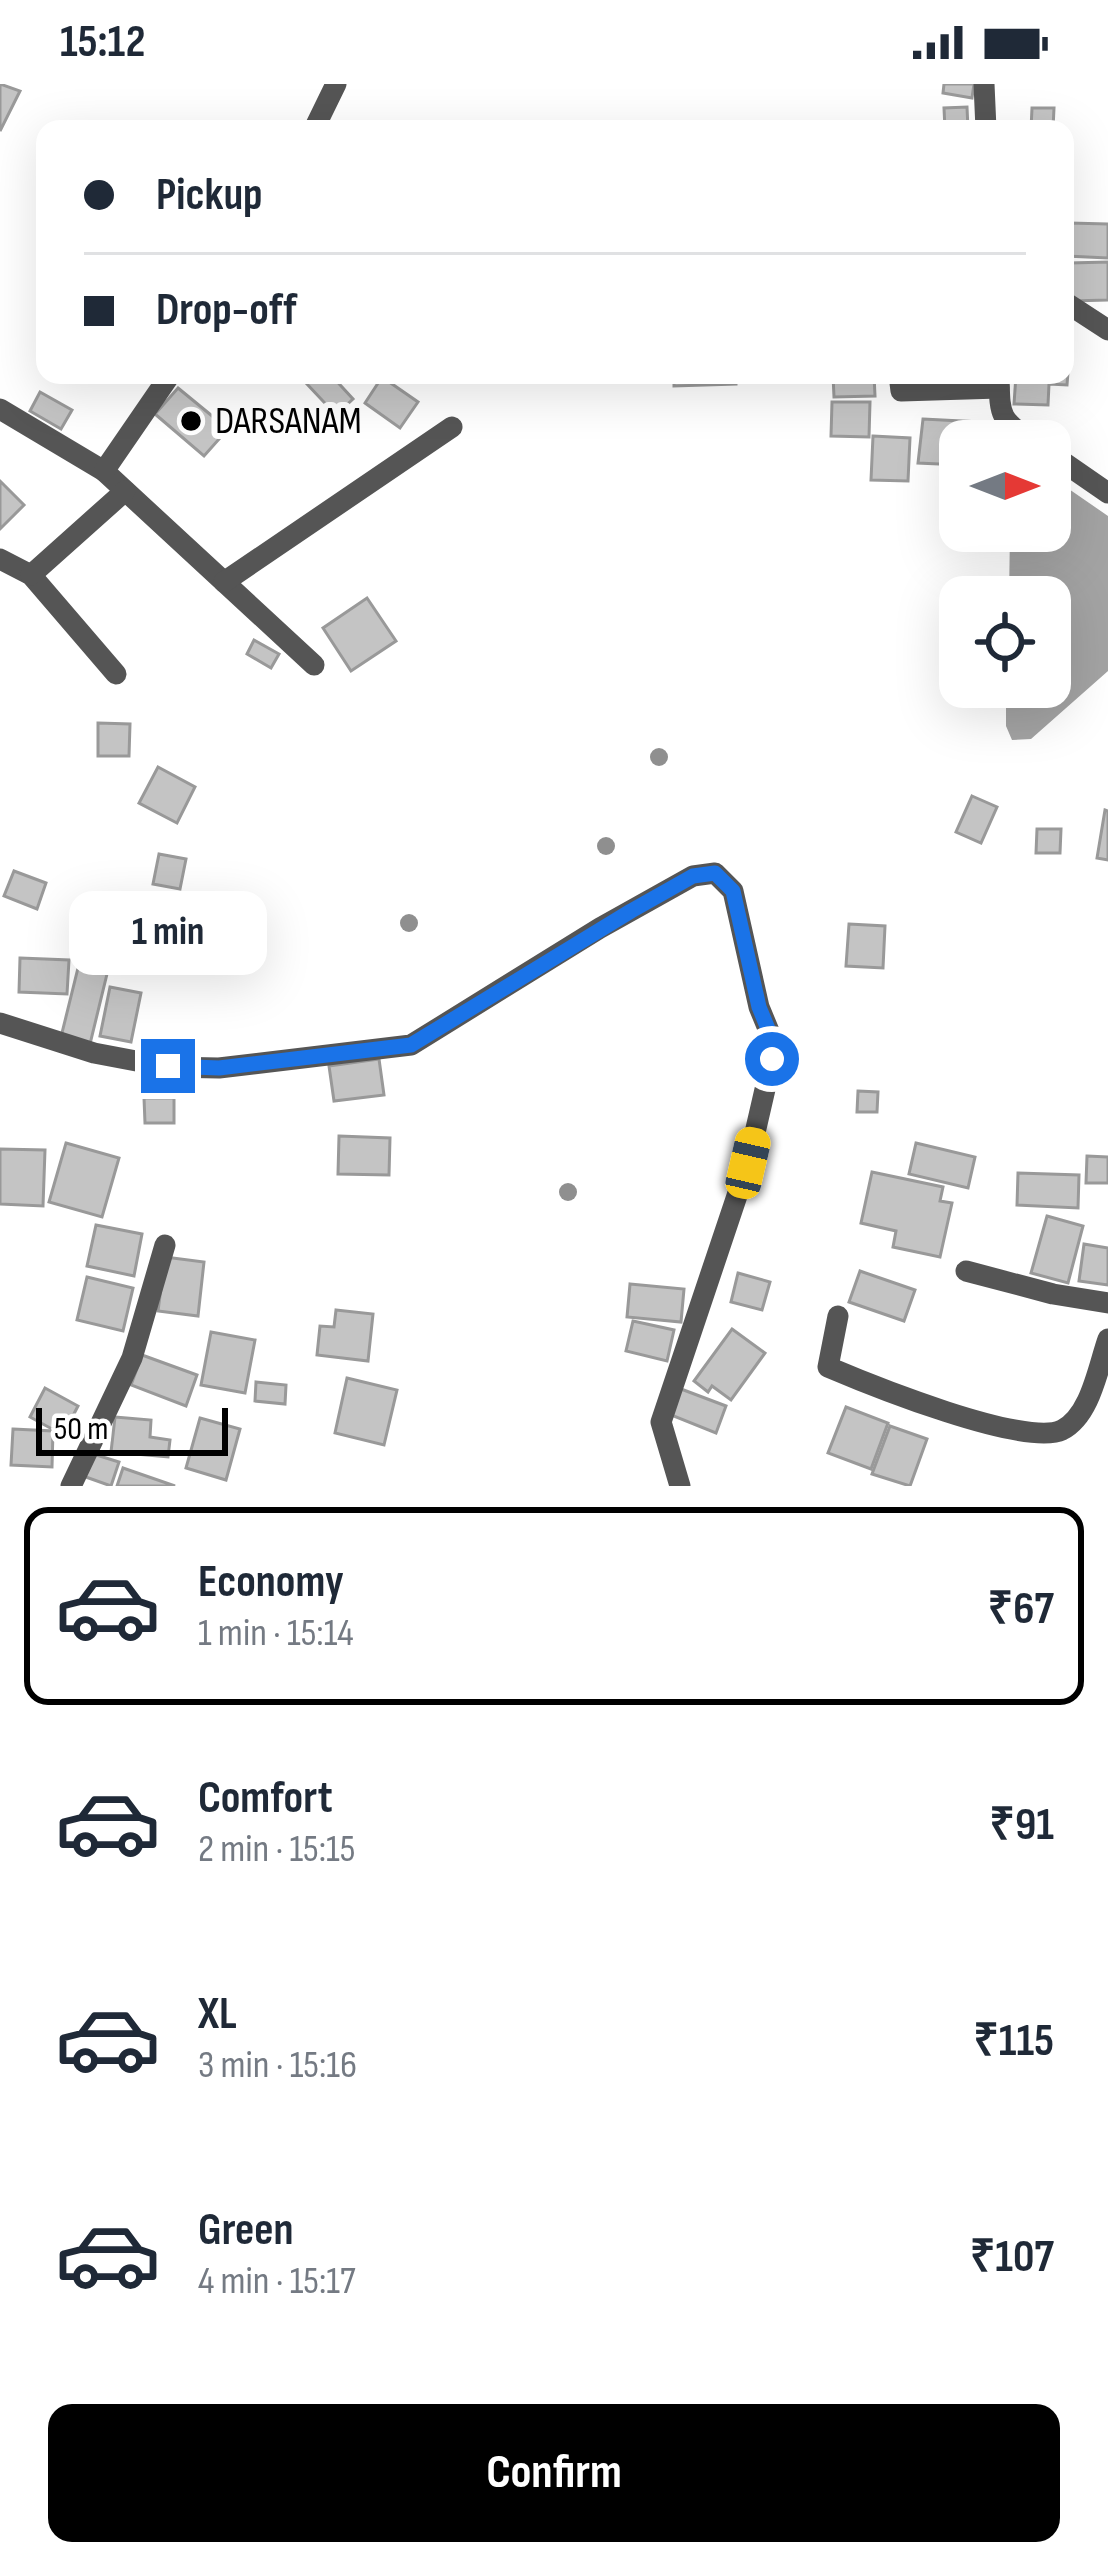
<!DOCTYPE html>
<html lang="en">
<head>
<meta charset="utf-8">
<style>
	:root { --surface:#fff; --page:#f6f6f7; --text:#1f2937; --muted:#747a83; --line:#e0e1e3; --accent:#000 }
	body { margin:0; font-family:"Sofia Sans Condensed",sans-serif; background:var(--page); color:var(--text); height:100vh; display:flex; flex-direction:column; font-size:45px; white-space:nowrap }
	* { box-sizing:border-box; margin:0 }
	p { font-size:39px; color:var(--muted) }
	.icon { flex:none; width:66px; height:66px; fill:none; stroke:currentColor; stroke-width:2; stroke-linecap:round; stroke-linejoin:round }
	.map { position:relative; height:1402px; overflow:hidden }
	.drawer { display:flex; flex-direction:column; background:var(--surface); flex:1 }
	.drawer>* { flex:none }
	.top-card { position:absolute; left:36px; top:36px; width:1038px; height:264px; border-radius:24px; box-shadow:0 12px 48px #0002; display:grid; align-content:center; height:264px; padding:0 48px; background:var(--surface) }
	.needle { width:78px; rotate:90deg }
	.controls { position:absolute; left:939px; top:336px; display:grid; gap:24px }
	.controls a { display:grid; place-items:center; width:132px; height:132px; border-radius:24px; background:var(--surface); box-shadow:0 12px 48px #0002; font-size:60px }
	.scale { position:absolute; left:36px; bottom:30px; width:192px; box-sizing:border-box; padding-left:12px; border:6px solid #000; border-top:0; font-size:33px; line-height:42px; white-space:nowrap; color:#000; -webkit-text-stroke:9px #fff; paint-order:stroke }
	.end { position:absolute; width:54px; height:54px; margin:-27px; border:15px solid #1a73e8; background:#fff; box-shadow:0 0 0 6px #fff }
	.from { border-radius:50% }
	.bubble { position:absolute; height:84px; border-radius:24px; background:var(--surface); box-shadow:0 12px 48px #0002; font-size:39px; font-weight:700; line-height:84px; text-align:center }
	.car { position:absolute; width:36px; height:72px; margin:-36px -18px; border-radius:15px; box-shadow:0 0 9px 3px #0007; background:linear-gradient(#f5c518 24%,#345 0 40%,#f5c518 0 76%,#345 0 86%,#f5c518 0) }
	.top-card b { display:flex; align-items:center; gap:42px; height:114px; font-size:45px }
	.top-card b+b { border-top:3px solid var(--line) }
	.top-card i { width:30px; height:30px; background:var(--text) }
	ul { padding:21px 0 0; list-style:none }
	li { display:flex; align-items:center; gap:36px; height:198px; margin:0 24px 18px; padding:0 24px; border:6px solid transparent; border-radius:24px }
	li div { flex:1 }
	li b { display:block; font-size:45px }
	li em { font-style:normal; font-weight:700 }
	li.on { border-color:var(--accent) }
	li>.icon { width:108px; height:108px; stroke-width:1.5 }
	.primary-button { display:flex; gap:24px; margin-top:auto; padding:24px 48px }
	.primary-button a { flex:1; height:138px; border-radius:24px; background:var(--accent); color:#fff; font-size:48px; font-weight:700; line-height:138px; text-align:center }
	.status { display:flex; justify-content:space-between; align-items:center; height:84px; padding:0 60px; background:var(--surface); direction:ltr }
	.status svg { height:33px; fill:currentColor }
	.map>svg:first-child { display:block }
	.water { fill:#a3a3a3 }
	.building { fill:#c4c4c4; stroke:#999; stroke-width:3 }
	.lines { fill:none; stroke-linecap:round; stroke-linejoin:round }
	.street { stroke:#555; stroke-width:21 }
	.tree { fill:#8f8f8f }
	.route { stroke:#1a73e8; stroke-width:15 }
	.poi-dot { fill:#000; stroke:#fff; stroke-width:4.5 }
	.labels { text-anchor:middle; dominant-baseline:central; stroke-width:12; stroke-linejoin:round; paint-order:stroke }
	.poi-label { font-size:39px; fill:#000; stroke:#fff; text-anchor:start }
</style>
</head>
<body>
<div class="status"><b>15:12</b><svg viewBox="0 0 49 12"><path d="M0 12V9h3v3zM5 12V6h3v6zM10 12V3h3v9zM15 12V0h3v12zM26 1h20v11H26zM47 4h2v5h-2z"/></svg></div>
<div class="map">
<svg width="1108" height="1402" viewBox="0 0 1108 1402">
	<rect width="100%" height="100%" fill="#fff"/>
	<polygon class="water" points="1050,392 1108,432 1108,587 1031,655 1012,656 1006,642 1006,603 1050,603 1050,513 1009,513 1010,447 1050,447"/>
	<g class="building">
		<polygon points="0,0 20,7 0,47"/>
		<polygon points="944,0 974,0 972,14 943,9"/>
		<polygon points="967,23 968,45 945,45 944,24"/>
		<polygon points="1032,24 1054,24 1053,45 1031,45"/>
		<polygon points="1069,139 1108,140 1108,174 1067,172"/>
		<polygon points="1108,178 1108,216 1071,217 1070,179"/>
		<polygon points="1065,275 1069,275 1067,301 1049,300 1048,321 1014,320 1016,291 1065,291"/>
		<polygon points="313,291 331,291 353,315 336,331 306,299"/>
		<polygon points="674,291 736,291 736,300 674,302"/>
		<polygon points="833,291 874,291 875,312 834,313"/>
		<polygon points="382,293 418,318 400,344 365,319"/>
		<polygon points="178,304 228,345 204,372 155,330"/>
		<polygon points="40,308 72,326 61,345 30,327"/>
		<polygon points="832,318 870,318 869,353 831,352"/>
		<polygon points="923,335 980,338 979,357 960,357 960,381 918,379"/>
		<polygon points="873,352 910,354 908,397 871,396"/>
		<polygon points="0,397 24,421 0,445"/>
		<polygon points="367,514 396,557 351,587 323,544"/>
		<polygon points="254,556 279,570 271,584 247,570"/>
		<polygon points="98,639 130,640 129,672 98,672"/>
		<polygon points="158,683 195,703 177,739 139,719"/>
		<polygon points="972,712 997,723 981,759 956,748"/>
		<polygon points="1105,726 1108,727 1108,776 1097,774"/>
		<polygon points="1037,745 1061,745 1060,769 1036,769"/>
		<polygon points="159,770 186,775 180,805 153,800"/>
		<polygon points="14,787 46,799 37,825 4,812"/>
		<polygon points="849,840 885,842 883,884 846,882"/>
		<polygon points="195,870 212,870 212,885 195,884"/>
		<polygon points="20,874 69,876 67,910 19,908"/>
		<polygon points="78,884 107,890 90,960 61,953"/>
		<polygon points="110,903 141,909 131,958 100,952"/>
		<polygon points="379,975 384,1011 334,1017 329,982"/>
		<polygon points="174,988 176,1010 139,1012 138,989"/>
		<polygon points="858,1007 878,1008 877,1028 857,1028"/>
		<polygon points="144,1014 174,1014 174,1039 145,1039"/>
		<polygon points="339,1052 390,1054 389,1091 338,1090"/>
		<polygon points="66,1059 119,1074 102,1133 49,1118"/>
		<polygon points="916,1059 975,1073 968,1104 909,1090"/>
		<polygon points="0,1065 45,1066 43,1122 0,1120"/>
		<polygon points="1087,1072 1108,1073 1108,1099 1086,1099"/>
		<polygon points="872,1088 943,1103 940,1117 952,1119 940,1173 893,1163 896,1147 861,1139"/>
		<polygon points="1018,1089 1079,1091 1078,1124 1017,1121"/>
		<polygon points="1047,1132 1083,1142 1068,1199 1031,1189"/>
		<polygon points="96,1141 142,1150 134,1192 87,1182"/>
		<polygon points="1084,1160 1108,1164 1108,1201 1079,1197"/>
		<polygon points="165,1173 204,1178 198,1232 158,1227"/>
		<polygon points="860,1187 915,1206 904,1237 849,1218"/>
		<polygon points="738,1189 770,1198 762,1226 731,1218"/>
		<polygon points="87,1193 133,1204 123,1247 77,1236"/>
		<polygon points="630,1200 684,1205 681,1238 627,1233"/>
		<polygon points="336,1226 373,1230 368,1277 317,1271 320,1242 334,1243"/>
		<polygon points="633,1237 674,1246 667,1277 626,1267"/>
		<polygon points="732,1245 765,1269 731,1316 712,1302 708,1308 694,1297"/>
		<polygon points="211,1248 255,1256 245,1309 201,1301"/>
		<polygon points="142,1271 197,1291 186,1322 131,1301"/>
		<polygon points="347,1294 397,1306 384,1361 335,1349"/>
		<polygon points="256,1298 286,1301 285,1320 255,1317"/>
		<polygon points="45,1304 78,1322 63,1351 30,1333"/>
		<polygon points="681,1305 726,1322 716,1349 671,1331"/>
		<polygon points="846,1323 888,1339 871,1385 828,1369"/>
		<polygon points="115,1333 151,1336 150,1353 170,1356 168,1373 111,1368"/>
		<polygon points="200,1334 240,1345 226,1396 186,1384"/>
		<polygon points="890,1342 927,1355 910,1402 872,1390"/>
		<polygon points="13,1345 53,1347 52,1383 11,1381"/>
		<polygon points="90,1369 119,1378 111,1402 83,1392"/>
		<polygon points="123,1384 175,1402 117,1402"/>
	</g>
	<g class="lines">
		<g class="street">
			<polyline points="984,0 986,45"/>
			<polyline points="314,45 336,0"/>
			<polyline points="1065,218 1108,246"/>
			<polyline points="899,291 901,307 999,304"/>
			<path d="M999,291C1000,330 998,336 1033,357"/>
			<polyline points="0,325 104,387 314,581"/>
			<polyline points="1050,369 1108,409"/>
			<polyline points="104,387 170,291"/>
			<polyline points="0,475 31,491 116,590"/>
			<polyline points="31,491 125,407"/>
			<polyline points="224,498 452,343"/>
			<polyline points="0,939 94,969 168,983 219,984 411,961 600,844 693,792 715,789 733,807 759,923 771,952 772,975 748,1079 661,1338 680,1402"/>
			<polyline points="966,1187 1053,1210 1108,1219"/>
			<path d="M838,1232L828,1283C868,1300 1025,1364 1062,1346C1091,1331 1098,1283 1108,1255"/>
			<polyline points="71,1402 132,1274 165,1161"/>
		</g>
	</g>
	<g class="tree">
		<circle cx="659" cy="673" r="9"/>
		<circle cx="606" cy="762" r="9"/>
		<circle cx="409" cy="839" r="9"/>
		<circle cx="568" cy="1108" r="9"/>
	</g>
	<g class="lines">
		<polyline class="route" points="168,982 219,984 411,961 631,827 693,792 715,789 733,807 759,923 771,952 772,975"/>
	</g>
	<circle class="poi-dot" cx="191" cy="337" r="12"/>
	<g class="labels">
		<g class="poi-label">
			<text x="215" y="337">DARSANAM</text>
		</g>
	</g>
</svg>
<div class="controls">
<a><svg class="needle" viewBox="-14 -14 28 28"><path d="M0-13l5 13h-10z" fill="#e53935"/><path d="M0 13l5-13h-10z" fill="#747a83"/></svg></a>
<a><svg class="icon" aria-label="locate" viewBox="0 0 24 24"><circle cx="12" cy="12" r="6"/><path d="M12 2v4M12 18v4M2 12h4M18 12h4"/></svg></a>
</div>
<div class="scale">50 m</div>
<i class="end from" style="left:772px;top:975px"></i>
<i class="end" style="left:168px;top:982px"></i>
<div class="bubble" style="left:69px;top:807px;width:198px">1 min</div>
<i class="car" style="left:748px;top:1079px;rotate:13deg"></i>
<div class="top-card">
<b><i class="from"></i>Pickup</b>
<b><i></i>Drop-off</b>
</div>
</div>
<section class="drawer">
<ul>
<li class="on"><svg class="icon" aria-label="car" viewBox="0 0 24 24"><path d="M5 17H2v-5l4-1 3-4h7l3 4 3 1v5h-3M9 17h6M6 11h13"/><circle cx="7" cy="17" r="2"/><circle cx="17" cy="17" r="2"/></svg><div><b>Economy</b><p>1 min · 15:14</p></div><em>₹67</em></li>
<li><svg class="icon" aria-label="car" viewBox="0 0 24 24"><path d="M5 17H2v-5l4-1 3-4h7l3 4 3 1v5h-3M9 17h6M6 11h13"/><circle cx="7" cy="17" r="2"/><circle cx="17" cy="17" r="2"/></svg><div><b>Comfort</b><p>2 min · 15:15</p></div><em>₹91</em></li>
<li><svg class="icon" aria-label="car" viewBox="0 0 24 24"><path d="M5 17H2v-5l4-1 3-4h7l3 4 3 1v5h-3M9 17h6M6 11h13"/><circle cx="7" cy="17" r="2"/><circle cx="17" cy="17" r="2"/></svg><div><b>XL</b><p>3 min · 15:16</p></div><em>₹115</em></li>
<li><svg class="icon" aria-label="car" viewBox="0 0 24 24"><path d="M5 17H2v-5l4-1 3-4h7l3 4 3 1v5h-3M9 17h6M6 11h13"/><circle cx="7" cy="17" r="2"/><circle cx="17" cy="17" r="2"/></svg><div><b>Green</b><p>4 min · 15:17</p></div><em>₹107</em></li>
</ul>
<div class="primary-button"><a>Confirm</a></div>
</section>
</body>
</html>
